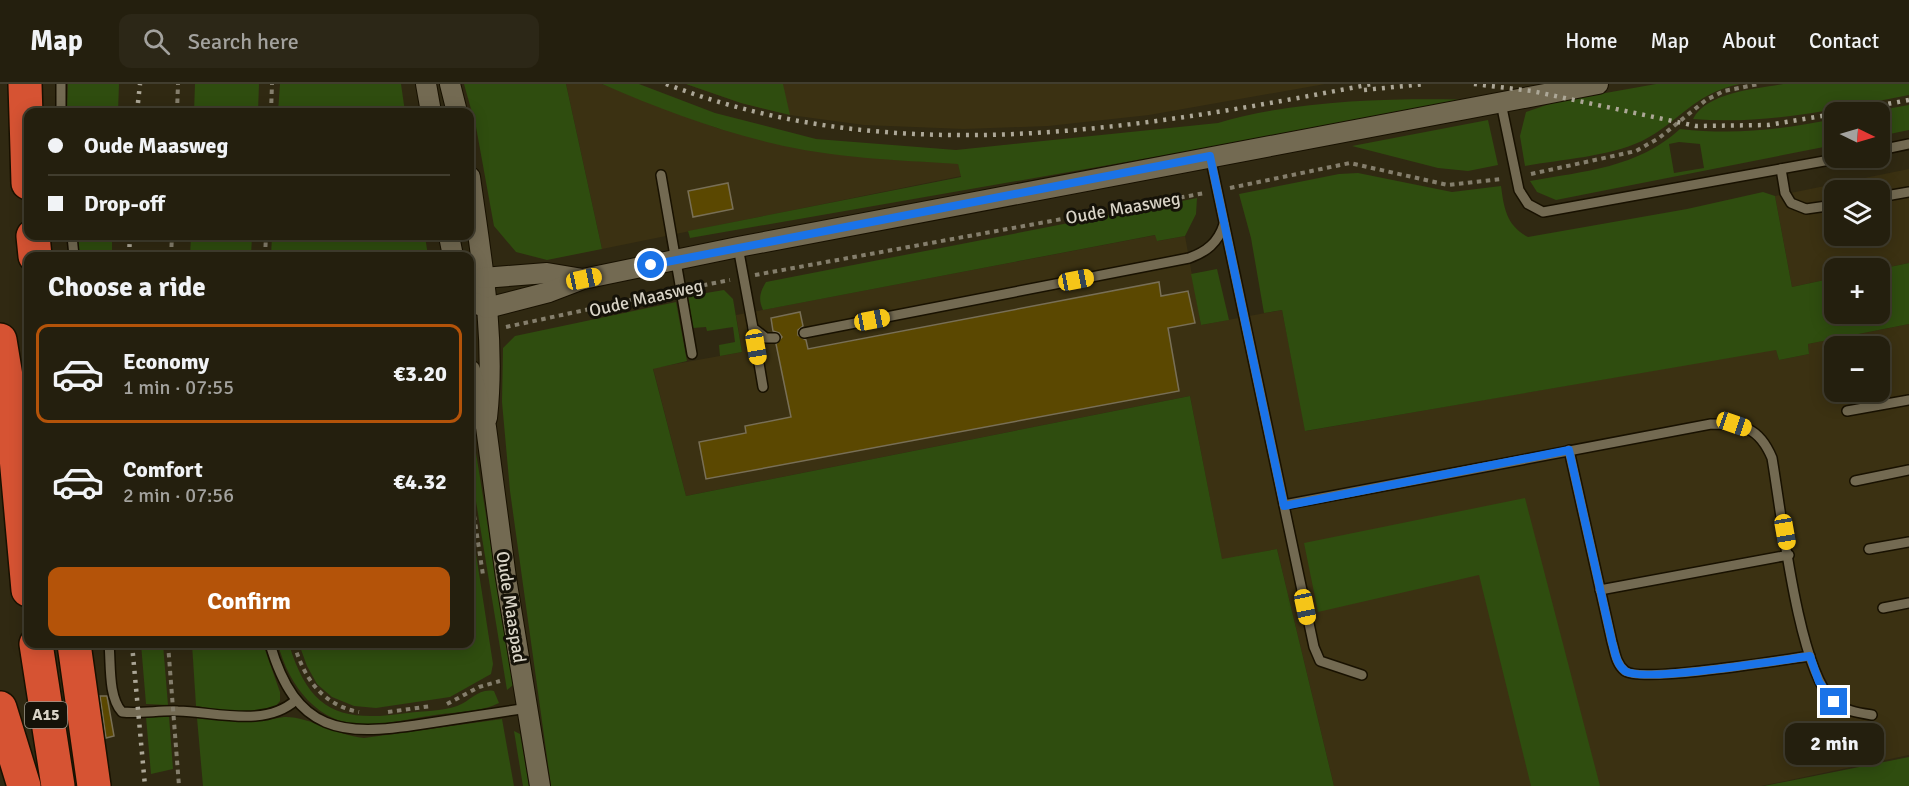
<!DOCTYPE html>
<html lang="en">
<head>
<meta charset="utf-8">
<style>
	:root { --surface:#241f0e; --page:#2c2717; --text:#f1f3f6; --muted:#a3a29e; --line:#413d2e; --accent:#b45309 }
	body { margin:0; font-family:Signika,sans-serif; background:var(--page); color:var(--text); height:100vh; display:flex; flex-direction:column; font-size:22px; white-space:nowrap }
	* { box-sizing:border-box; margin:0 }
	p { font-size:20px; color:var(--muted) }
	.icon { flex:none; width:33px; height:33px; fill:none; stroke:currentColor; stroke-width:2; stroke-linecap:round; stroke-linejoin:round }
	.map { position:relative; flex:1; overflow:hidden }
	.side { position:absolute; left:24px; top:168px; width:450px; height:396px; display:flex; flex-direction:column; background:var(--surface); border-radius:12px; box-shadow:0 3px 15px #0003,0 0 0 2px var(--line) }
	.side>* { flex:none }
	.guide { position:absolute; left:24px; top:24px; width:450px; height:132px; border-radius:12px; box-shadow:0 3px 15px #0003,0 0 0 2px var(--line); display:grid; align-content:center; height:132px; padding:0 24px; background:var(--surface) }
	.needle { width:39px; rotate:95deg }
	.buttons { position:absolute; left:1824px; top:18px; display:grid; gap:12px }
	.buttons a { display:grid; place-items:center; width:66px; height:66px; border-radius:12px; background:var(--surface); box-shadow:0 3px 15px #0003,0 0 0 2px var(--line); font-size:30px }
	.end { position:absolute; width:27px; height:27px; margin:-14px; border:8px solid #1a73e8; background:#fff; box-shadow:0 0 0 3px #fff }
	.from { border-radius:50% }
	.bubble { position:absolute; height:42px; border-radius:12px; background:var(--surface); box-shadow:0 3px 15px #0003,0 0 0 2px var(--line); font-size:20px; font-weight:700; line-height:42px; text-align:center }
	.car { position:absolute; width:18px; height:36px; margin:-18px -9px; border-radius:8px; box-shadow:0 0 4px 2px #0007; background:linear-gradient(#f5c518 24%,#345 0 40%,#f5c518 0 76%,#345 0 86%,#f5c518 0) }
	.guide b { display:flex; align-items:center; gap:21px; height:57px; font-size:22px }
	.guide b+b { border-top:2px solid var(--line) }
	.guide i { width:15px; height:15px; background:var(--text) }
	ul { padding:0; list-style:none }
	li { display:flex; align-items:center; gap:18px; height:99px; margin:0 12px 9px; padding:0 12px; border:3px solid transparent; border-radius:12px }
	li div { flex:1 }
	li b { display:block; font-size:22px }
	li em { font-style:normal; font-weight:700 }
	li.active { border-color:var(--accent) }
	li>.icon { width:54px; height:54px; stroke-width:1.5 }
	h2 { padding:0 24px; font-size:27px; line-height:72px }
	.button { display:flex; gap:12px; margin-top:auto; padding:12px 24px }
	.button a { flex:1; height:69px; border-radius:12px; background:var(--accent); color:#fff; font-size:24px; font-weight:700; line-height:69px; text-align:center }
	header { display:flex; align-items:center; gap:36px; box-sizing:border-box; height:84px; padding:0 30px; background:var(--surface); border-bottom:2px solid var(--line) }
	header strong { font-size:28px }
	nav { display:flex; gap:33px; margin-inline-start:auto; font-size:21px }
	.search { width:420px; height:54px; background:var(--page); display:flex; align-items:center; gap:15px; box-sizing:border-box; padding:0 21px; border-radius:12px; color:var(--muted); font-size:22px }
	.map>svg:first-child { display:block }
	.built { fill:#3b3112; fill-rule:evenodd }
	.green { fill:#2f4d0f; fill-rule:evenodd }
	.building { fill:#5b4801; stroke:#786f56; stroke-width:1.5 }
	.lines { fill:none; stroke-linecap:round; stroke-linejoin:round }
	.service-casing { stroke:#181100; stroke-width:12 }
	.minor-casing { stroke:#181100; stroke-width:22 }
	.motorway-casing { stroke:#181100; stroke-width:36 }
	.path { stroke:#847e6c; stroke-width:4; stroke-dasharray:4.5 4.5; stroke-linecap:butt }
	.service { stroke:#736a52; stroke-width:9 }
	.minor { stroke:#736a52; stroke-width:20 }
	.motorway { stroke:#d65333; stroke-width:33 }
	.rail { stroke:#aca797; stroke-width:4.5; stroke-dasharray:3 6; stroke-linecap:butt }
	.path-bridge { stroke:#847e6c; stroke-width:4; stroke-dasharray:4.5 4.5; stroke-linecap:butt }
	.route { stroke:#1a73e8; stroke-width:8 }
	.labels { text-anchor:middle; dominant-baseline:central; stroke-width:6; stroke-linejoin:round; paint-order:stroke }
	.shield { fill:#151208; stroke:#9e9a8e; stroke-width:1.5 }
	.shield-label { font-size:16px; font-weight:bold; fill:#d9d4c7 }
	.street-label { font-size:18px; fill:#d9d4c7; stroke:#151208 }
</style>
</head>
<body>
<header>
<strong>Map</strong>
<div class="search"><svg class="icon" aria-label="search" viewBox="0 0 24 24"><circle cx="10" cy="10" r="6"/><path d="M15 15l6 6"/></svg>Search here</div>
<nav><a>Home</a><a>Map</a><a>About</a><a>Contact</a></nav>
</header>
<div class="map">
<svg width="1909" height="702" viewBox="0 0 1909 702">
	<rect width="100%" height="100%" fill="#302912"/>
	<g class="built">
		<polygon points="566,0 602,0 717,44 896,76 958,79 961,92 602,165"/>
		<polygon points="686,0 1325,0 1149,31 1048,42 964,45 864,41 790,31 741,19"/>
		<path d="M1909,85V179L1880,185L1834,184V194L1792,203L1775,112ZM1834,106H1880V152H1834Z"/>
		<path d="M1156,151L1158,157L1185,152L1201,241L1282,226L1306,347L1776,265L1779,276L1809,270L1808,260L1909,240V671L1761,702H1334L1277,465L1222,476L1190,312L686,412L653,284L742,268L736,231ZM1834,262H1880V308H1834Z"/>
	</g>
	<g class="green">
		<polygon points="68,0 119,0 118,28 67,28"/>
		<polygon points="195,0 259,0 258,28 194,28"/>
		<polygon points="280,0 401,0 405,28 278,28"/>
		<polygon points="464,0 566,0 602,165 547,176 516,168 494,142 476,43"/>
		<path d="M602,0H639L715,29L816,55L956,66L1218,39C1297,15 1400,14 1482,16L690,154L688,147L961,93L958,80C896,76 832,74 771,59C713,45 657,24 602,0Z"/>
		<polygon points="686,0 783,0 790,31 741,19"/>
		<path d="M1656,0H1740C1692,10 1680,38 1642,57C1607,73 1563,75 1525,82L1520,52L1526,28L1555,18Z"/>
		<path d="M1783,0H1909V11C1837,25 1767,41 1693,35C1707,8 1756,5 1783,0Z"/>
		<polygon points="1909,21 1909,46 1880,52 1880,28 1869,28"/>
		<path d="M1834,35V61L1556,116L1537,108L1530,97C1585,87 1637,84 1680,45C1735,51 1780,46 1834,35ZM1679,58L1700,60L1704,84L1674,89L1669,60Z"/>
		<polygon points="1488,36 1498,81 1468,87 1438,84 1352,62"/>
		<path d="M1358,89L1452,108L1501,102C1504,125 1507,142 1528,153L1687,125L1763,108L1775,112L1792,203L1834,194V230H1880V185L1909,179V240L1808,260L1809,270L1779,276L1776,266L1305,347L1282,226L1264,229L1251,154L1239,110L1339,90Z"/>
		<path d="M1197,114L1196,130L1185,152L1157,157L1155,151L763,226C758,215 760,208 766,198Z"/>
		<polygon points="78,152 112,152 112,172 79,172"/>
		<polygon points="191,152 252,152 251,172 190,172"/>
		<polygon points="272,152 425,152 428,172 271,172"/>
		<polygon points="1217,185 1229,236 1201,241 1191,190"/>
		<polygon points="724,206 733,215 742,268 720,272 719,261 735,258 733,243 707,247 706,243 693,244 688,212"/>
		<polygon points="676,218 687,277 653,285 686,412 1190,312 1222,475 1277,465 1334,702 551,702 510,407 502,318 503,264 515,252"/>
		<polygon points="470,331 513,601 507,606 470,381"/>
		<polygon points="1525,414 1600,702 1531,702 1479,491 1318,528 1304,459"/>
		<polygon points="470,431 493,580 491,590 450,613 376,624 354,622 332,613 317,600 307,582 299,560 470,560"/>
		<polygon points="141,560 163,560 168,621 146,620"/>
		<path d="M192,560H263L280,608V617L275,623C254,632 219,626 196,622Z"/>
		<path d="M278,560H289C309,627 340,639 407,629C423,627 442,627 457,622C471,617 478,604 494,607L499,619C482,628 454,628 435,631C414,634 392,639 371,641C320,644 289,603 278,560Z"/>
		<polygon points="152,631 169,632 173,685 151,690 146,633"/>
		<path d="M284,633C309,632 335,651 364,654L502,635L514,702H203L197,634L261,637Z"/>
		<polygon points="514,647 520,650 529,702 523,702"/>
		<polygon points="1909,673 1909,702 1764,702"/>
	</g>
	<g class="building">
		<polygon points="728,99 733,125 693,133 688,107"/>
		<polygon points="1159,198 1161,212 1188,207 1195,239 1168,244 1179,307 706,395 699,358 746,349 745,342 791,333 776,260 782,253 779,249 773,247 771,234 800,228 803,242 798,246 798,251 806,256 808,265"/>
		<polygon points="100,612 107,612 114,652 106,654"/>
	</g>
	<g class="lines">
		<defs>
			<g id="service">
				<polyline points="61,0 61,28"/>
				<polyline points="1501,19 1519,106 1528,120 1543,128 1841,74"/>
				<polyline points="1880,66 1909,60"/>
				<polyline points="1210,72 1314,563 1320,577 1362,591"/>
				<polyline points="1781,85 1785,109 1791,119 1806,125 1834,121"/>
				<polyline points="661,91 692,270"/>
				<polyline points="1880,113 1909,108"/>
				<polyline points="72,152 74,172"/>
				<polyline points="738,163 753,244 766,254 775,254"/>
				<polyline points="753,244 763,303"/>
				<path d="M804,249L1189,174C1206,168 1218,159 1224,140"/>
				<polyline points="1847,327 1909,316"/>
				<path d="M1569,366L1612,558C1615,568 1616,580 1625,587C1641,599 1782,576 1810,572"/>
				<polyline points="1855,397 1909,386"/>
				<path d="M1284,421L1711,340C1743,340 1759,343 1772,374C1781,426 1798,585 1833,617C1844,627 1859,629 1872,631"/>
				<polyline points="1869,465 1909,458"/>
				<polyline points="1600,506 1789,471"/>
				<polyline points="1883,524 1909,519"/>
				<path d="M109,560C111,580 108,613 122,628C140,630 160,626 178,627C216,628 265,644 296,616"/>
				<path d="M270,560C296,649 341,653 423,640C458,635 493,629 528,624"/>
			</g>
			<g id="minor">
				<polyline points="426,0 431,28"/>
				<polyline points="450,0 457,28"/>
				<path d="M470,93C481,173 496,253 487,334"/>
				<polyline points="449,152 453,172"/>
				<polyline points="483,194 547,189 583,195"/>
				<polyline points="470,217 487,224 549,208 583,195 738,163 1598,0"/>
				<polyline points="470,286 486,343 506,494 540,702"/>
			</g>
			<g id="motorway">
				<polyline points="25,0 28,99"/>
				<polyline points="33,152 35,172"/>
				<polyline points="0,256 12,329 28,506"/>
				<polyline points="36,560 58,702"/>
				<polyline points="74,560 94,702"/>
				<polyline points="0,624 24,702"/>
			</g>
		</defs>
		<use href="#service" class="service-casing"/>
		<use href="#minor" class="minor-casing"/>
		<use href="#motorway" class="motorway-casing"/>
		<g class="path">
			<polyline points="177,28 178,0"/>
			<polyline points="271,28 272,0"/>
			<polyline points="1531,90 1636,67 1659,54 1706,16 1724,7 1759,0"/>
			<polyline points="1230,104 1350,79 1448,101 1502,95"/>
			<polyline points="171,172 172,152"/>
			<polyline points="265,172 266,152"/>
			<polyline points="755,191 1205,109"/>
			<polyline points="694,203 730,196"/>
			<polyline points="506,243 669,208"/>
			<polyline points="470,405 483,491"/>
			<path d="M294,560C304,594 322,621 359,628"/>
			<polyline points="447,620 479,603 500,597"/>
			<polyline points="388,628 431,622"/>
		</g>
		<use href="#service" class="service"/>
		<use href="#minor" class="minor"/>
		<use href="#motorway" class="motorway"/>
		<g class="rail">
			<path d="M666,0C896,88 1138,45 1372,0"/>
			<polyline points="1474,0 1532,7 1696,42 1768,41 1834,30"/>
			<polyline points="1364,6 1425,0"/>
			<polyline points="137,28 140,0"/>
			<polyline points="1844,28 1909,16"/>
			<polyline points="129,172 130,152"/>
			<polyline points="132,560 145,702"/>
		</g>
		<polyline class="path-bridge" points="168,560 179,702"/>
	</g>
	<g class="lines">
		<path class="route" d="M651,181L1210,72L1284,422L1569,366L1612,558C1615,568 1616,580 1625,587C1641,599 1782,576 1810,572L1819,598L1834,618"/>
	</g>
	<g class="labels">
		<rect class="shield" x="25" y="618" width="42" height="26" rx="4.5"/>
		<g class="shield-label">
			<text x="46" y="631">A15</text>
		</g>
		<g class="street-label">
			<text transform="translate(1123 124) rotate(-10)">Oude Maasweg</text>
			<text transform="translate(646 214) rotate(-13)">Oude Maasweg</text>
			<text transform="translate(511 523) rotate(81)">Oude Maaspad</text>
		</g>
	</g>
</svg>
<div class="buttons">
<a><svg class="needle" viewBox="-14 -14 28 28"><path d="M0-13l5 13h-10z" fill="#e53935"/><path d="M0 13l5-13h-10z" fill="#a3a29e"/></svg></a>
<a><svg class="icon" aria-label="layers" viewBox="0 0 24 24"><path d="M12 4l9 5-9 5-9-5zM3 14l9 5 9-5"/></svg></a>
<a>+</a>
<a>−</a>
</div>
<i class="end from" style="left:651px;top:181px"></i>
<i class="end" style="left:1834px;top:618px"></i>
<div class="bubble" style="left:1785px;top:639px;width:99px">2 min</div>
<i class="car" style="left:584px;top:195px;rotate:78deg"></i>
<i class="car" style="left:1076px;top:196px;rotate:79deg"></i>
<i class="car" style="left:872px;top:236px;rotate:79deg"></i>
<i class="car" style="left:756px;top:263px;rotate:170deg"></i>
<i class="car" style="left:1734px;top:340px;rotate:109deg"></i>
<i class="car" style="left:1785px;top:448px;rotate:170deg"></i>
<i class="car" style="left:1305px;top:523px;rotate:168deg"></i>
<div class="guide">
<b><i class="from"></i>Oude Maasweg</b>
<b><i></i>Drop-off</b>
</div>
<section class="side">
<h2>Choose a ride</h2>
<ul>
<li class="active"><svg class="icon" aria-label="car" viewBox="0 0 24 24"><path d="M5 17H2v-5l4-1 3-4h7l3 4 3 1v5h-3M9 17h6M6 11h13"/><circle cx="7" cy="17" r="2"/><circle cx="17" cy="17" r="2"/></svg><div><b>Economy</b><p>1 min · 07:55</p></div><em>€3.20</em></li>
<li><svg class="icon" aria-label="car" viewBox="0 0 24 24"><path d="M5 17H2v-5l4-1 3-4h7l3 4 3 1v5h-3M9 17h6M6 11h13"/><circle cx="7" cy="17" r="2"/><circle cx="17" cy="17" r="2"/></svg><div><b>Comfort</b><p>2 min · 07:56</p></div><em>€4.32</em></li>
</ul>
<div class="button"><a>Confirm</a></div>
</section>
</div>
</body>
</html>
